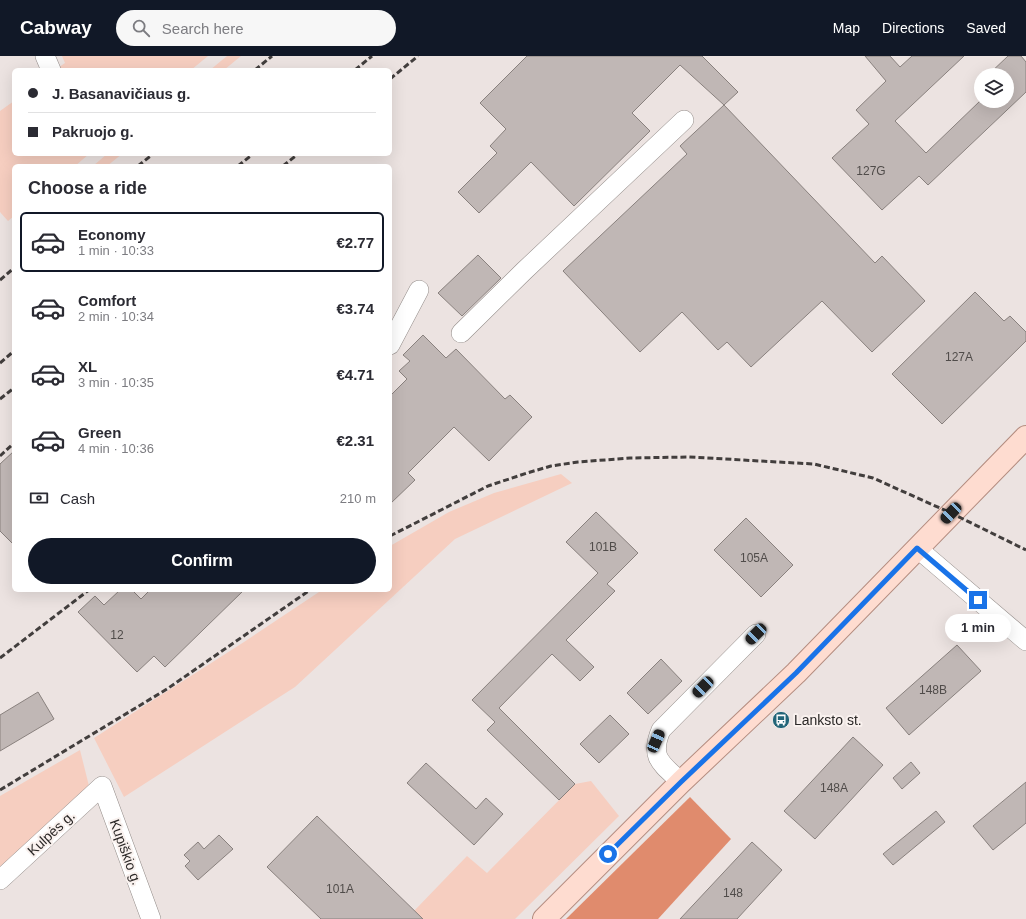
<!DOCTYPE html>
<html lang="en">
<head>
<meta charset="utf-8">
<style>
	:root { --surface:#fff; --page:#f7f7f7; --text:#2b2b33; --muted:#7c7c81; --line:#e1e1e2; --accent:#111827 }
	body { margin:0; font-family:Helvetica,sans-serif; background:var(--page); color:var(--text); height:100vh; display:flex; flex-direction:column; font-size:15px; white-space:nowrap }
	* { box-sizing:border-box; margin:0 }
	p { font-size:13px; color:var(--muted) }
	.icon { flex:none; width:22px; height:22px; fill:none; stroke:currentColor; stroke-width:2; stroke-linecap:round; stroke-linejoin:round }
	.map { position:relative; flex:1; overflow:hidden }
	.details { position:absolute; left:12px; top:108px; width:380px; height:428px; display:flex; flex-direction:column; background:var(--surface); border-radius:6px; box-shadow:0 4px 16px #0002 }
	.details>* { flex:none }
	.guide { position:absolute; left:12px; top:12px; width:380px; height:88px; border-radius:6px; box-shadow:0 4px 16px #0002; display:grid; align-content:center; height:88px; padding:0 16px; background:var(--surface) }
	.controls { position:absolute; left:974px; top:12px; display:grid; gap:8px }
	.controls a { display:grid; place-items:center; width:40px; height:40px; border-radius:50%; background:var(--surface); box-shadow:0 4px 16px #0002; font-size:20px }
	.end { position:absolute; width:18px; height:18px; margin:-9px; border:5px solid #1a73e8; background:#fff; box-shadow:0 0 0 2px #fff }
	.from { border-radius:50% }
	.bubble { position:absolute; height:28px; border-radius:14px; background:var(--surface); box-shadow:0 4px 16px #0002; font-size:13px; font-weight:600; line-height:28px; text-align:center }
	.car { position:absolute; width:12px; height:24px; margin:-12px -6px; border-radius:5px; box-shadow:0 0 3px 1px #0007; background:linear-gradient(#222 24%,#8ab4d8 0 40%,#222 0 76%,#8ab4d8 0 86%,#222 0) }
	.guide b { display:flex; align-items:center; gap:14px; height:38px; font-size:15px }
	.guide b+b { border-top:1px solid var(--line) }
	.guide i { width:10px; height:10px; background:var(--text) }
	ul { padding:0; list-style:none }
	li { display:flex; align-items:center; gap:12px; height:60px; margin:0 8px 6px; padding:0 8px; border:2px solid transparent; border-radius:6px }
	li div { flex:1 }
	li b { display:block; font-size:15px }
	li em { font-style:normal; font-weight:600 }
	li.current { border-color:var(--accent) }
	li>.icon { width:36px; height:36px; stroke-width:1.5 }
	h2 { padding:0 16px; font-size:18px; line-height:48px }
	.pay { display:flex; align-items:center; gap:10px; height:44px; padding:0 16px; font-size:15px }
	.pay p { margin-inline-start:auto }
	.button { display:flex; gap:8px; margin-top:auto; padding:8px 16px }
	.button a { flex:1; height:46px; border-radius:24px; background:var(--accent); color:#fff; font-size:16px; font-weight:600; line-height:46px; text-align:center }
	header { display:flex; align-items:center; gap:24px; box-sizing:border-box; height:56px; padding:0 20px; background:var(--accent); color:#fff }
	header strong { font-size:19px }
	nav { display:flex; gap:22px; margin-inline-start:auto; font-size:14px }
	.search { width:280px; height:36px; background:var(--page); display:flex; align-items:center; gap:10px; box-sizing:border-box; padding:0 14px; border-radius:22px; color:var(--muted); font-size:15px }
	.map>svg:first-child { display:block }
	.green { fill:#f6cec0 }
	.forest { fill:#e08b6d }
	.building { fill:#c0b7b5; stroke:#89817e }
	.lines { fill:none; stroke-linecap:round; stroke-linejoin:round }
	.minor-casing { stroke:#938c89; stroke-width:20 }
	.major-casing { stroke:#b48d80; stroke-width:24 }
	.minor { stroke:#fff; stroke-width:19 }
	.major { stroke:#fedcd0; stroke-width:22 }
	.rail { stroke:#423e3d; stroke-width:3; stroke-dasharray:6 3; stroke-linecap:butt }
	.route { stroke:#1a73e8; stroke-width:5 }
	.labels { text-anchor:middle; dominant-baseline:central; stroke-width:4; stroke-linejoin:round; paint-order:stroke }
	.number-label { font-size:12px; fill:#504c4a }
	.poi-label { font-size:14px; fill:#2b2827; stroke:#f9f1ee; text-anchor:start }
	.street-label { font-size:14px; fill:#2b2827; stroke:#f9f1ee }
</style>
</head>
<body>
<header>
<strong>Cabway</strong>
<div class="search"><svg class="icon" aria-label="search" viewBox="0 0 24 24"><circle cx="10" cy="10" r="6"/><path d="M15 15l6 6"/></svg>Search here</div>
<nav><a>Map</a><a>Directions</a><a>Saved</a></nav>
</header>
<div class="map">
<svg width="1026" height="863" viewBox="0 0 1026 863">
	<rect width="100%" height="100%" fill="#ece3e1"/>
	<g class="green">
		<polygon points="62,0 208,0 191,14 55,14 65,7"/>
		<polygon points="227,0 241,0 224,14 210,14"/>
		<polygon points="14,45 14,98 89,98 75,110 14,110 14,160 8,165 0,156 0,55"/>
		<polygon points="107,98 122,98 107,110 93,110"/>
		<polygon points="561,418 572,427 455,483 295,631 124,741 94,682 244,586 322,534 390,534 390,490 449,456 494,437"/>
		<polygon points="80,694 90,734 0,817 0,740"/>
		<polygon points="591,725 619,760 515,863 422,863 414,855 467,800 487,817 575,728"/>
	</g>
	<polygon class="forest" points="690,741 731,783 658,863 566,863"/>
	<g class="building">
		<polygon points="527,0 702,0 738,36 724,49 680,9 632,57 650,75 574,150 531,106 479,157 458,136 497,97 490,90 506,73 480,47"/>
		<polygon points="865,0 890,0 900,11 912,0 964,0 895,65 926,97 980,45 1007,45 1007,19 988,19 1008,0 1021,0 1026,6 1026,36 928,129 919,120 882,154 832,102 869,68 856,54 886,25"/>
		<polygon points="724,49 875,207 882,200 925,245 872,296 822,245 751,311 727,286 718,294 682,256 640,296 563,215 687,98 680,90"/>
		<polygon points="478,199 501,222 462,260 438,237"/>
		<polygon points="975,236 1004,265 1010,260 1026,276 1026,285 942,368 892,318"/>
		<polygon points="423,279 446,302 456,293 505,343 510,339 532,361 489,405 454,371 408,417 415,424 390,448 390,340 407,323 399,315 410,305 403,299"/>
		<polygon points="14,395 14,489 0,475 0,408"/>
		<polygon points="596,456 638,497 607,528 615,535 566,584 594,611 580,625 552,598 499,652 575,728 559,744 487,674 495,666 472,644 598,517 566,486"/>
		<polygon points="746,462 793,509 761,541 714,494"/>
		<polygon points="120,534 132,534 141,543 150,534 244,534 165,611 154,600 137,616 78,556 95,540 104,549"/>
		<polygon points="957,589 981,615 909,679 886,652"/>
		<polygon points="661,603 682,625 648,658 627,637"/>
		<polygon points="38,636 54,663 0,695 0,659"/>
		<polygon points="610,659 629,678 599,707 580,688"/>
		<polygon points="853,681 883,709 815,783 784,755"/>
		<polygon points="911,706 920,717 902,733 893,722"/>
		<polygon points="426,707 476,753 486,742 503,758 474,789 407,727"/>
		<polygon points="1026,726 1026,767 993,794 973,770"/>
		<polygon points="936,755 945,766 893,809 883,798"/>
		<polygon points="317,760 423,863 321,863 267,811"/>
		<polygon points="219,779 233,793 198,824 185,810 190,805 184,799 198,786 204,793"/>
		<polygon points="752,786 782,814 737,863 680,863"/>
	</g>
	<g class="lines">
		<defs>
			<g id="minor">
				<polyline points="45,0 51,14"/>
				<polyline points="461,277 524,215 684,64"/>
				<polyline points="390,289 419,234"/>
				<polyline points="917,492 1026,585"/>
				<path d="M681,726C662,708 649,702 661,674L756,578"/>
				<polyline points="0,824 102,730 151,863"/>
			</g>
			<polyline id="major" points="544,863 681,726 796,617 1026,381"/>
		</defs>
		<use href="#minor" class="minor-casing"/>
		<use href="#major" class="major-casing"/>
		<use href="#minor" class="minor"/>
		<use href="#major" class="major"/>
		<g class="rail">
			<polyline points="255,14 272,0"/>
			<polyline points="355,14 372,0"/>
			<polyline points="390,23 418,0"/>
			<polyline points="138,110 153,98"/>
			<polyline points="238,110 253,98"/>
			<polyline points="283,110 298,98"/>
			<polyline points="0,224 14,212"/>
			<polyline points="0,307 14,295"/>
			<polyline points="0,343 14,332"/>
			<polyline points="0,400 14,387"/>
			<polyline points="390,480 488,430 527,417 551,410 578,406 630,402 689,401 814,408 873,422 951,457 1026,494"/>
			<polyline points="0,602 89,534"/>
			<polyline points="0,734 167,633 310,534"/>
		</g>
	</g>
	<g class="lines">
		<polyline class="route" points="608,798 681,726 796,617 917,492 978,544"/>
	</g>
	<defs>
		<symbol id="bus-disc" viewBox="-11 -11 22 22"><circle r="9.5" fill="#226578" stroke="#f9f1ee"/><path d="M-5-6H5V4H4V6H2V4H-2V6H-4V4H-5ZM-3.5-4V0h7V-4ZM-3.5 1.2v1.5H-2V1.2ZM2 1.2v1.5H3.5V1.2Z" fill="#fff"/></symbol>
	</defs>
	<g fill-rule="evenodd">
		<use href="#bus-disc" x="771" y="654" width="20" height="20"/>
	</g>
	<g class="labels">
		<g class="number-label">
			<text x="871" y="115">127G</text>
			<text x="959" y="301">127A</text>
			<text x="603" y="491">101B</text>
			<text x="754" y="502">105A</text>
			<text x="117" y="579">12</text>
			<text x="933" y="634">148B</text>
			<text x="834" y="732">148A</text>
			<text x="340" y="833">101A</text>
			<text x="733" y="837">148</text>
		</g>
		<g class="poi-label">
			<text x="794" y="664">Lanksto st.</text>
		</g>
		<g class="street-label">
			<text transform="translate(51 777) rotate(-43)">Kulpės g.</text>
			<text transform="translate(126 796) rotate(70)">Kupiškio g.</text>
		</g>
	</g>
</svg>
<div class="controls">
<a><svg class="icon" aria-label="layers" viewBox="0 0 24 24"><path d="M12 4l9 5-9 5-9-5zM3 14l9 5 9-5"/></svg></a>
</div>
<i class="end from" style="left:608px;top:798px"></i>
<i class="end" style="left:978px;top:544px"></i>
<div class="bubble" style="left:945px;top:558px;width:66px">1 min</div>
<i class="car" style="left:951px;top:457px;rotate:224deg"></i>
<i class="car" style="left:756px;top:578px;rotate:225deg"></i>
<i class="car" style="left:703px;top:631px;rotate:225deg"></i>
<i class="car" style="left:656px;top:685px;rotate:24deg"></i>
<div class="guide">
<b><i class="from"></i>J. Basanavičiaus g.</b>
<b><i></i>Pakruojo g.</b>
</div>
<section class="details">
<h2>Choose a ride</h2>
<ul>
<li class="current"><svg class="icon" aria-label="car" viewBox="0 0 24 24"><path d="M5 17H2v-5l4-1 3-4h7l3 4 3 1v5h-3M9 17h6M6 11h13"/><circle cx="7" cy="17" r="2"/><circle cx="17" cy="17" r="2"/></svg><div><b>Economy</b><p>1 min · 10:33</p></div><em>€2.77</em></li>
<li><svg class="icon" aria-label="car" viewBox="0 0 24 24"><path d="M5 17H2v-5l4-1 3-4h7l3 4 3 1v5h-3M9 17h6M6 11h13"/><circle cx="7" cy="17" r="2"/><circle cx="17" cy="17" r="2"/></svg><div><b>Comfort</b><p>2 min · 10:34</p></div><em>€3.74</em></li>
<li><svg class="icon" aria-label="car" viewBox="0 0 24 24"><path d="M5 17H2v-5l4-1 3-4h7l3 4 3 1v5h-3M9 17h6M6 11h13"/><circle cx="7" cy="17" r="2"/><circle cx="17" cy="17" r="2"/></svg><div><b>XL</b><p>3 min · 10:35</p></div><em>€4.71</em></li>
<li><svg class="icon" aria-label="car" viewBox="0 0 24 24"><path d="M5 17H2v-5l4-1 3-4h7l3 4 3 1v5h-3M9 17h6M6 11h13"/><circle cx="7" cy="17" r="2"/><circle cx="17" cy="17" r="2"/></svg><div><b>Green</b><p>4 min · 10:36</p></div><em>€2.31</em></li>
</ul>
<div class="pay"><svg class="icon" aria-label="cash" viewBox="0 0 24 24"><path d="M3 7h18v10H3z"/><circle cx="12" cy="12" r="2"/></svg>Cash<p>210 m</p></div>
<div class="button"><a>Confirm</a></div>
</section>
</div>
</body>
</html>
